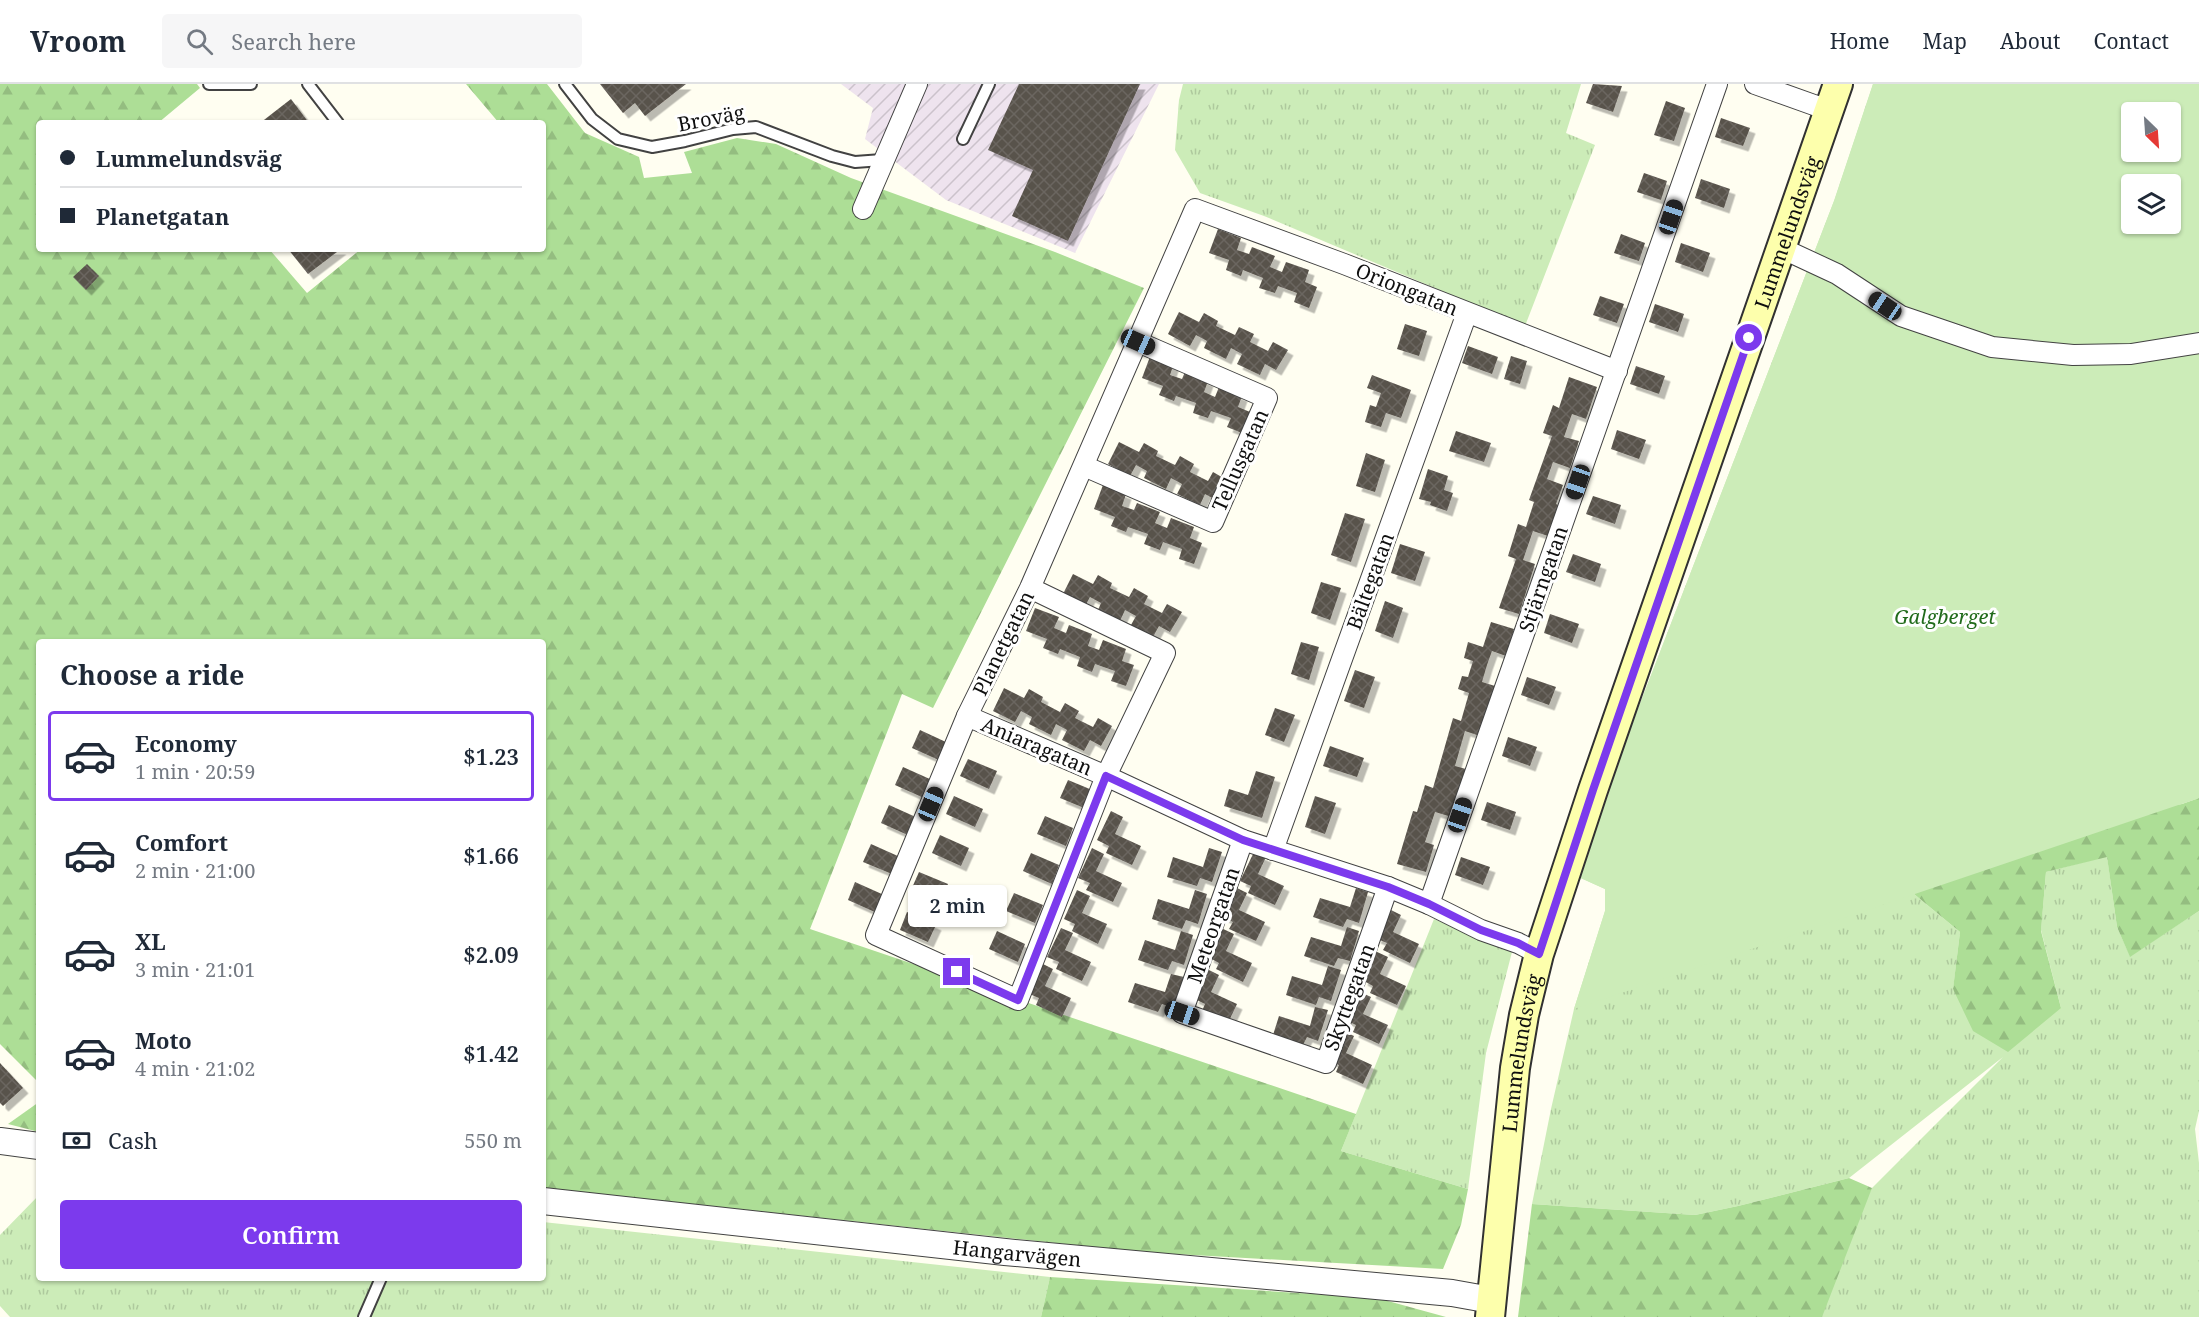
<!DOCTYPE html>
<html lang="en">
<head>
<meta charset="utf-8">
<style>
	:root { --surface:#fff; --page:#f6f6f7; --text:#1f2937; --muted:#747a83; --line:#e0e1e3; --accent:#7c3aed }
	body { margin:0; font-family:"Noto Serif",serif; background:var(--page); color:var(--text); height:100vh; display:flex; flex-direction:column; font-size:22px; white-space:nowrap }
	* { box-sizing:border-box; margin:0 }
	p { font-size:20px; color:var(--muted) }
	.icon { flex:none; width:33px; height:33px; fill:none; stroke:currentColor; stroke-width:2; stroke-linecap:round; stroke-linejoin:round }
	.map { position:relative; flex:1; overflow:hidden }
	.sheet { position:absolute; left:36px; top:555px; width:510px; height:642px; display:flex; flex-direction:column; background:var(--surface); border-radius:6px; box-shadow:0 2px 4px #0004 }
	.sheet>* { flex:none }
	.banner { position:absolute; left:36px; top:36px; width:510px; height:132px; border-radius:6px; box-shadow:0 2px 4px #0004; display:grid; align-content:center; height:132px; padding:0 24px; background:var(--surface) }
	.needle { width:39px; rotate:155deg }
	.fabs { position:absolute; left:2121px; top:18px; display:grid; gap:12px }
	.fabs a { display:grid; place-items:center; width:60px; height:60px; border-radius:6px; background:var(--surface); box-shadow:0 2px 4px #0004; font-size:30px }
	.end { position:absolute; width:27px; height:27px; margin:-14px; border:8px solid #7c3aed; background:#fff; box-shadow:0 0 0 3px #fff }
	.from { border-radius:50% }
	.bubble { position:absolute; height:42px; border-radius:6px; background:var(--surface); box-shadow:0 2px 4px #0004; font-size:20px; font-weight:600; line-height:42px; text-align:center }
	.car { position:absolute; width:18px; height:36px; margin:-18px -9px; border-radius:8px; box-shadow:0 0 4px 2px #0007; background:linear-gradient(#222 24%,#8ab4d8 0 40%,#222 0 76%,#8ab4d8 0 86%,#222 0) }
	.banner b { display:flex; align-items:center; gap:21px; height:57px; font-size:22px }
	.banner b+b { border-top:2px solid var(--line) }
	.banner i { width:15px; height:15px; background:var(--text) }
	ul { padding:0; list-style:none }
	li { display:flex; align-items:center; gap:18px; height:90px; margin:0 12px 9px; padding:0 12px; border:3px solid transparent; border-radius:6px }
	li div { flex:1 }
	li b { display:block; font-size:22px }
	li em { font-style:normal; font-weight:600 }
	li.selected { border-color:var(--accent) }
	li>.icon { width:54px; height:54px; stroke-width:1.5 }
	h2 { padding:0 24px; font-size:27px; line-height:72px }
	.pay { display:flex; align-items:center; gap:15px; height:66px; padding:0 24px; font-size:22px }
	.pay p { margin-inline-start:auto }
	.action { display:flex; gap:12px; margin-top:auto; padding:12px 24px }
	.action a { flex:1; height:69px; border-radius:6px; background:var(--accent); color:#fff; font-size:24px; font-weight:600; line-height:69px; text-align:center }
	header { display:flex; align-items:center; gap:36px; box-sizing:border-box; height:84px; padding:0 30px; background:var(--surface); border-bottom:2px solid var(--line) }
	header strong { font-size:28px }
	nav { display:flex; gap:33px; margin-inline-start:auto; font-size:21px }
	.search { width:420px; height:54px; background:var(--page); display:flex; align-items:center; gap:15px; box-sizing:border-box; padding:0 21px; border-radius:6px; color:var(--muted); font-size:22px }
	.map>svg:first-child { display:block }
	.industrial { fill:url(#industrial-furrows) }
	.grass { fill:url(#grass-tufts); fill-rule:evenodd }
	.forest { fill:url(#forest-firs) }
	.park { fill:#ccecb8; fill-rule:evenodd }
	.building { fill:url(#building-cross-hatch); filter:url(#shadow) }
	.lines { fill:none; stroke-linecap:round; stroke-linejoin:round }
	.service-casing { stroke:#424242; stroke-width:14 }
	.minor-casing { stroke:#424242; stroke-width:22 }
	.tertiary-casing { stroke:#424242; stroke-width:28 }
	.secondary-casing { stroke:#313131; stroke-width:32 }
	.service { stroke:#fff; stroke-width:10 }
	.minor { stroke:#fff; stroke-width:20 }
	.tertiary { stroke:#fff; stroke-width:26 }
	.secondary { stroke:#fdffac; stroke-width:28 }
	.route { stroke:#7c3aed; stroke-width:8 }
	.labels { text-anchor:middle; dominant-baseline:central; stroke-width:6; stroke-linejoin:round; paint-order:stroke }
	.street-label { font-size:20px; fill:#0f0f0f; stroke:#fff }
	.park-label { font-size:20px; font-style:italic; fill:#216b1b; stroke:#fff }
</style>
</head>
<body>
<header>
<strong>Vroom</strong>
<div class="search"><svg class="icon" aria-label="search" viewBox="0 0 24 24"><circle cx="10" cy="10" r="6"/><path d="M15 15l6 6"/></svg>Search here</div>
<nav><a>Home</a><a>Map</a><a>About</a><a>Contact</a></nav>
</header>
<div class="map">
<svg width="2199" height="1233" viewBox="0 0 2199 1233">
	<defs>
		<pattern id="industrial-furrows" width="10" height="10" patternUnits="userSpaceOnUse" patternTransform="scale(1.5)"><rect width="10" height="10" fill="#eee3ee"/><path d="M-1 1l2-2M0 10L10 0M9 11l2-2" fill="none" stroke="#cbc2cb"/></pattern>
		<pattern id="grass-tufts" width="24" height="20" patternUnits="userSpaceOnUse" patternTransform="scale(1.5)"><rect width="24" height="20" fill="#ccecb8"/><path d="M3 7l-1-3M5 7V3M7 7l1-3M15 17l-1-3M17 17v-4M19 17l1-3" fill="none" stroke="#aec99d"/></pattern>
		<pattern id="forest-firs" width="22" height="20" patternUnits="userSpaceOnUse" patternTransform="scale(1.5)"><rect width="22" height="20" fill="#adde96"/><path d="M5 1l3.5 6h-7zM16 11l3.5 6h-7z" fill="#94bd80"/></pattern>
		<pattern id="building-cross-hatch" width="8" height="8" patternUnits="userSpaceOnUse" patternTransform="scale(1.5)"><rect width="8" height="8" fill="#58524b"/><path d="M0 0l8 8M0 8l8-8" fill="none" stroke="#6b6661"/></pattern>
		<filter id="shadow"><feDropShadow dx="5.5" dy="5.5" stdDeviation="0" flood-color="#0004"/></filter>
	</defs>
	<rect width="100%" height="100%" fill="#fffef1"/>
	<polygon class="industrial" points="841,0 1159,0 1075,169 946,116 865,55 873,24"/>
	<g class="grass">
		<polygon points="1183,0 1581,0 1566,49 1595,61 1525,242 1264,132 1200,109 1175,66 1179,16"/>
		<path d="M1873,0H2199V714L1914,810L1960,848L1953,906L2061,924L2041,846L2046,788L2107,772L2117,843L2130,872L2199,827V1027L2195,1045L2199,1079V1233H1815L1824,1191L1872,1104L2003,973L1849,1094L1738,1122L1695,1131L1532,1120L1551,1025L1574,925L1605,827V805L1574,791L1834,117ZM2132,28H2170V68H2132ZM2132,100H2170V140H2132Z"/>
		<polygon points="1434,835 1512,868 1486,969 1468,1105 1341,1067"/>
		<polygon points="39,1111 39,1194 543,1194 543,1138 1050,1193 1041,1233 10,1233 0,1222 0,1151"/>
	</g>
	<g class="forest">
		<polygon points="0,0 197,0 200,4 158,39 39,39 39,165 269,165 307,209 361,165 543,165 543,39 499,39 466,0 547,0 585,49 639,73 644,94 692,89 684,68 737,54 776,60 851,94 1055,168 1144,204 933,624 902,610 810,845 1356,1030 1341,1067 1468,1105 1461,1141 1443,1185 1140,1168 543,1104 543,558 39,558 39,999 0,960"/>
		<polygon points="2199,714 2199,827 2130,873 2117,843 2107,773 2046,788 2041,847 2061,924 2008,968 1973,947 1953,905 1960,848 1914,810 1859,781 2182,720"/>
		<polygon points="39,1018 39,1048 8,1040"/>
		<polygon points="1849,1094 1872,1104 1822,1233 1518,1233 1532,1120 1695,1131 1738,1122"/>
		<polygon points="1050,1193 1377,1214 1446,1233 1041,1233"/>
	</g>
	<path class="park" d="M1873,0H2199V714L1574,925L1605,827V805L1574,791L1834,117ZM2132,28H2170V68H2132ZM2132,100H2170V140H2132Z"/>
	<g class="building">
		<polygon points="600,0 686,0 645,32 635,19 623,29"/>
		<polygon points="1019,0 1140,0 1068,157 1012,132 1033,86 988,66"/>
		<polygon points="1593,0 1622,2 1613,28 1586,19"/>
		<polygon points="291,15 309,39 260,39"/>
		<polygon points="1666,17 1685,24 1674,57 1654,51"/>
		<polygon points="1721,34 1750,44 1743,62 1715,53"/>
		<polygon points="1644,89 1667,97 1661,116 1637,108"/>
		<polygon points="1701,95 1730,105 1724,124 1695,114"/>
		<polygon points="1218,145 1241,154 1237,166 1249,170 1252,163 1275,172 1270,183 1282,188 1286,178 1309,186 1305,198 1317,203 1309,224 1294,218 1297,209 1278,202 1275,209 1259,204 1263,194 1243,186 1241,192 1226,186 1229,176 1209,169"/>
		<polygon points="1621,150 1645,159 1639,177 1614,169"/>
		<polygon points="1681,159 1710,169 1703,188 1675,178"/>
		<polygon points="288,165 341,165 308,190"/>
		<polygon points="87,180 99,192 86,206 73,193"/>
		<polygon points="1600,212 1624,220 1617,239 1593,231"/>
		<polygon points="1655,220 1684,230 1678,248 1649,238"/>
		<polygon points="1179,228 1199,238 1204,229 1218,237 1216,242 1235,251 1239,243 1254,250 1250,258 1268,267 1273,258 1288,266 1276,286 1265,280 1260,291 1237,280 1242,270 1231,264 1226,275 1204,264 1207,257 1196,251 1190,262 1168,250"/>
		<polygon points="1405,240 1427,247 1419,272 1397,265"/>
		<polygon points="1468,262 1498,273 1492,290 1462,279"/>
		<polygon points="1151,270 1174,279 1170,291 1182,295 1185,288 1208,297 1204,308 1215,313 1219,303 1242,312 1238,323 1250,328 1242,349 1227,343 1231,334 1211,327 1208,334 1193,329 1196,319 1176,312 1174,317 1159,311 1163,302 1142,294"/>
		<polygon points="1511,272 1527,277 1520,300 1504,295"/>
		<polygon points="1636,282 1665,292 1659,310 1630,300"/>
		<polygon points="1372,291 1411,306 1401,334 1386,329 1381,343 1365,338 1370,321 1376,323 1381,309 1367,304"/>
		<polygon points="1569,293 1597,303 1586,335 1572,330 1564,353 1579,357 1570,384 1553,378 1547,395 1563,401 1556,420 1558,421 1548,452 1533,447 1523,476 1535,480 1519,530 1499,524 1516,475 1508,472 1518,440 1526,443 1534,418 1529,416 1552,352 1543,349 1553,321 1559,324"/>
		<polygon points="1617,346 1646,356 1639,375 1611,365"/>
		<polygon points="1456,347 1491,359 1484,378 1449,367"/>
		<polygon points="1119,358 1139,368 1144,359 1158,367 1156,372 1175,381 1180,372 1194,380 1190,388 1208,397 1213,388 1227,396 1216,416 1205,410 1200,421 1177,410 1182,400 1171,394 1166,405 1144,394 1147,387 1136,381 1130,392 1108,380"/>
		<polygon points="1366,369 1385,376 1375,408 1356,402"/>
		<polygon points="1428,385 1448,392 1444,406 1453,409 1447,427 1430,421 1431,418 1419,415"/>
		<polygon points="1103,401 1126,410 1122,422 1134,426 1137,419 1160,428 1155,439 1167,444 1171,434 1194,443 1190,454 1202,459 1194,480 1179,475 1182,465 1163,458 1160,466 1144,460 1148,450 1128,443 1126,448 1111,442 1115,433 1094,425"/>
		<polygon points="1593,412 1621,421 1615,440 1586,430"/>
		<polygon points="1345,429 1365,435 1351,478 1331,471"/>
		<polygon points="1400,460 1425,468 1415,497 1391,489"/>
		<polygon points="1573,470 1601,480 1595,498 1566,488"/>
		<polygon points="1073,490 1093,500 1098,491 1112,499 1110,504 1129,513 1134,504 1148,512 1144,520 1162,529 1167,520 1182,528 1170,548 1159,542 1153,553 1131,541 1136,532 1125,526 1120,537 1098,526 1101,519 1090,513 1084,524 1062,512"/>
		<polygon points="1321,498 1341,504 1330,536 1311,529"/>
		<polygon points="1385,517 1403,524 1393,554 1375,547"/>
		<polygon points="1035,524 1059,533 1054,544 1066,549 1069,541 1092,550 1088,562 1099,566 1103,556 1126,565 1122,577 1134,581 1126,602 1111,597 1115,587 1095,580 1092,588 1077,582 1080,573 1060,565 1058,570 1043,564 1047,555 1026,547"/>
		<polygon points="1550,530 1579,540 1572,559 1544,549"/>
		<polygon points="1491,538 1514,545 1506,572 1492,567 1487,581 1482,598 1495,602 1480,652 1465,647 1455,682 1466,685 1452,733 1435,728 1425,758 1434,761 1426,788 1397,780 1413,727 1417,728 1425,701 1433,704 1453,634 1461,637 1469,609 1458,605 1462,592 1468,593 1473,577 1464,574 1468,558 1483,563"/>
		<polygon points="1301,558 1319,563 1309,596 1291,590"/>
		<polygon points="1355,586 1375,593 1364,624 1344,617"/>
		<polygon points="1527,593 1556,603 1549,621 1521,611"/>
		<polygon points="1004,604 1024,614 1029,605 1043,613 1041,618 1060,628 1065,619 1079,627 1075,634 1093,643 1098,634 1112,642 1101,662 1090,656 1084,667 1062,656 1067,646 1056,640 1051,651 1029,640 1032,633 1021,627 1015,638 993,627"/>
		<polygon points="1275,624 1295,631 1284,658 1265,651"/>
		<polygon points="920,646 948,659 941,677 912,664"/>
		<polygon points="1508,653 1537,663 1530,682 1502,672"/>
		<polygon points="1330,662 1364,674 1357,693 1323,682"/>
		<polygon points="968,675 997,687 989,705 960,692"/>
		<polygon points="903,683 932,696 924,714 895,701"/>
		<polygon points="1256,687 1275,693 1262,734 1224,722 1229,705 1248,711"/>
		<polygon points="1068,696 1097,708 1089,726 1060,714"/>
		<polygon points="954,712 983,725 975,743 946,730"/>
		<polygon points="1315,712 1336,719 1325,750 1305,743"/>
		<polygon points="1487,718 1516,728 1510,746 1481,736"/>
		<polygon points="889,721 918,734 910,752 881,739"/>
		<polygon points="1111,727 1123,733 1115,750 1141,762 1132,781 1106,769 1109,762 1097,756"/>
		<polygon points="1045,732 1073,744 1066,762 1037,750"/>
		<polygon points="940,751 969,764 961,782 932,769"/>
		<polygon points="871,760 900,773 892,790 863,778"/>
		<polygon points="1092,764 1104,770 1096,787 1122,799 1113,818 1086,806 1090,799 1078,794"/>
		<polygon points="1209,764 1222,768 1212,798 1200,794 1197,802 1167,793 1173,773 1203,783"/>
		<polygon points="1254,768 1266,773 1258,790 1284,802 1275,821 1248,809 1251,802 1240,797"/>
		<polygon points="1031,769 1059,781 1052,800 1023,787"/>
		<polygon points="1461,773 1490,783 1483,801 1455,791"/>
		<polygon points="919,788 948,800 940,818 911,806"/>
		<polygon points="855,798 884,811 877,829 848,816"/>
		<polygon points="1235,803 1247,809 1239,826 1265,838 1256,857 1229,845 1233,838 1221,832"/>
		<polygon points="1356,804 1368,808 1359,839 1347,835 1343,843 1313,833 1320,814 1350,823"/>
		<polygon points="1077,806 1090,812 1082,829 1107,840 1098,860 1072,847 1075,840 1064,835"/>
		<polygon points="1195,806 1207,810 1198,840 1186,836 1182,845 1152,835 1158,815 1189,825"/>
		<polygon points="1014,809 1043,821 1035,839 1006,827"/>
		<polygon points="1389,825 1401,831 1393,848 1419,860 1410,879 1383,866 1387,859 1375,854"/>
		<polygon points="907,828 936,841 928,858 900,846"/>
		<polygon points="1347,843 1359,847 1350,877 1338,874 1334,882 1304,872 1311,853 1341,862"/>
		<polygon points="1061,844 1073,849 1065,866 1091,878 1082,897 1056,885 1059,878 1047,873"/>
		<polygon points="1221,844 1234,850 1226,867 1252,879 1243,898 1216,885 1219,879 1208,873"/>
		<polygon points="997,847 1025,860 1018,878 989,865"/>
		<polygon points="1181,847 1193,851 1184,881 1172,877 1168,886 1138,876 1145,856 1175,866"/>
		<polygon points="1375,867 1388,873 1380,890 1406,902 1397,921 1370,909 1373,902 1362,896"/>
		<polygon points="1041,879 1053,885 1045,902 1071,914 1062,933 1036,921 1039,914 1027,909"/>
		<polygon points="1328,882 1341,886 1331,917 1319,913 1316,921 1286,911 1292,892 1322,901"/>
		<polygon points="1207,885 1219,891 1211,908 1237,920 1228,939 1202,927 1205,920 1193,914"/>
		<polygon points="1171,890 1184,893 1174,924 1162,920 1158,928 1128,918 1135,899 1165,908"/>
		<polygon points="1358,907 1371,913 1363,930 1388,941 1379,960 1353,948 1356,941 1345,936"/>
		<polygon points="1315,923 1328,926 1318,957 1307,953 1303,961 1273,951 1279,932 1310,942"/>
		<polygon points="1342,946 1354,952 1346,969 1372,981 1363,1000 1336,988 1339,981 1328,976"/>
		<polygon points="0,979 23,1004 3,1022 0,1019"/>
	</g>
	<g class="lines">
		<defs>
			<g id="service">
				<polyline points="209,0 251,0"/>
				<polyline points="308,0 338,39"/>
				<polyline points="565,0 592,35 618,55 652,63 685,57 733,45 756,43 832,72 855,78 882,76"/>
				<polyline points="963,55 989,0"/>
				<polyline points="364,1233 381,1194"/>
			</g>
			<g id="minor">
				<polyline points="1755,0 1828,26"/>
				<polyline points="863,125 917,0"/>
				<polyline points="1779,163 1837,190 1901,232 1992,263 2073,271 2131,270 2199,259"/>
				<polyline points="1084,382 1213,438 1267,314 1138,258"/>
				<polyline points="1030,504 1165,569 1106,692 1018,916 876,851 967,632 1030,504 1195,125 1344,180 1617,287"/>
				<polyline points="967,632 1106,692 1243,756 1388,803 1429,820 1481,846 1518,859 1539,870"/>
				<polyline points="1243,756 1182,929 1326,979 1388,803"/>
				<polyline points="1273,766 1467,229"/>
				<polyline points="1429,820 1717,0"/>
			</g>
			<g id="tertiary">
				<polyline points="0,1057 39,1062"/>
				<path id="s1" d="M543,1117L1005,1168L1452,1209L1491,1216"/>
			</g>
			<g id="secondary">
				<path id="s2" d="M1490,1233L1515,984L1524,931L1539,870L1593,706L1838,0"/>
			</g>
		</defs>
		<use href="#service" class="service-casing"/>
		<use href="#minor" class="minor-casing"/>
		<use href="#tertiary" class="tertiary-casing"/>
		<use href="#secondary" class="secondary-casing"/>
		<use href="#service" class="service"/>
		<use href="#minor" class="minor"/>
		<use href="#tertiary" class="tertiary"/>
		<use href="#secondary" class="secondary"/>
	</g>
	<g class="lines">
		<polyline class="route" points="957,888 1018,916 1106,692 1243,756 1388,803 1429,820 1481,846 1518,859 1539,870 1593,706 1749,254"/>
	</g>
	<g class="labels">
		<g class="street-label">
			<text transform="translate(711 34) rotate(-11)">Broväg</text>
			<text stroke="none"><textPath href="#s2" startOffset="1130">Lummelundsväg</textPath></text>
			<text transform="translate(1407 205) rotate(22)">Oriongatan</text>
			<text transform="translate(1240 376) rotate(-66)">Tellusgatan</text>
			<text transform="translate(1543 495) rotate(-71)">Stjärngatan</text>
			<text transform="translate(1370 497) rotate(-70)">Bältegatan</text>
			<text transform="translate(1003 559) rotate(-64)">Planetgatan</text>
			<text transform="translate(1037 662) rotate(23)">Aniaragatan</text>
			<text transform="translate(1213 841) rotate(-71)">Meteorgatan</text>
			<text transform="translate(1349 913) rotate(-70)">Skyttegatan</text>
			<text stroke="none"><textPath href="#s2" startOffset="266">Lummelundsväg</textPath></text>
			<text stroke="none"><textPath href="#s1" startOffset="477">Hangarvägen</textPath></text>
		</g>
		<g class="park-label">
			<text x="1945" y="532">Galgberget</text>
		</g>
	</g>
</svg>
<div class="fabs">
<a><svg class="needle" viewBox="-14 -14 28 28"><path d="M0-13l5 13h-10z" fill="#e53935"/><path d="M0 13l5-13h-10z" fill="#747a83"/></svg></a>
<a><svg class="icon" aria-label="layers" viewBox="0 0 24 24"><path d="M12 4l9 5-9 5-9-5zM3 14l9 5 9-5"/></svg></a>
</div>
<i class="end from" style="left:1749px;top:254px"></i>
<i class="end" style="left:957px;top:888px"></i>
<div class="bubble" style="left:908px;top:801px;width:99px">2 min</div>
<i class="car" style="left:1671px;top:133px;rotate:19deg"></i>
<i class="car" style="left:1885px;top:222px;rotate:304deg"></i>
<i class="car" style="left:1138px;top:258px;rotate:114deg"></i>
<i class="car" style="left:1578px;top:398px;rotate:199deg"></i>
<i class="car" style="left:931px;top:720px;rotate:23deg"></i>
<i class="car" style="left:1460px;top:731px;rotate:19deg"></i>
<i class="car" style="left:1182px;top:929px;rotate:109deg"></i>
<div class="banner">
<b><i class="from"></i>Lummelundsväg</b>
<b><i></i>Planetgatan</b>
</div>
<section class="sheet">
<h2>Choose a ride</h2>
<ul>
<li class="selected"><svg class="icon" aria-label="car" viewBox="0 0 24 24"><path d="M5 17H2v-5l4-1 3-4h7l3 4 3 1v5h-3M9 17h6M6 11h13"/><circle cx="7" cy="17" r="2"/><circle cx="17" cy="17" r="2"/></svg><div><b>Economy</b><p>1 min · 20:59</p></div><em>$1.23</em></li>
<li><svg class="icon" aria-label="car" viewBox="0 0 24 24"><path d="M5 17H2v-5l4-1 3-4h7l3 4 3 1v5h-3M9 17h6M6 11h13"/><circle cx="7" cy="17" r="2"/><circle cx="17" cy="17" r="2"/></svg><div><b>Comfort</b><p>2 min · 21:00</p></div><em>$1.66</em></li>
<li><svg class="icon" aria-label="car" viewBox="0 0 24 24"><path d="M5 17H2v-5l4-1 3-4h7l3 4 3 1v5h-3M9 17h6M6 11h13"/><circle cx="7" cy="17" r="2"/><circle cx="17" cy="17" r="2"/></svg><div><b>XL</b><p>3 min · 21:01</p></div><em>$2.09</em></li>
<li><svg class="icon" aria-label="car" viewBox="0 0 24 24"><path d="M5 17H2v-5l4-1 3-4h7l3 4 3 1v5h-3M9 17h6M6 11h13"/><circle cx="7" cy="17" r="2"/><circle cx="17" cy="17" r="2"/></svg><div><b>Moto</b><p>4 min · 21:02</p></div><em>$1.42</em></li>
</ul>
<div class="pay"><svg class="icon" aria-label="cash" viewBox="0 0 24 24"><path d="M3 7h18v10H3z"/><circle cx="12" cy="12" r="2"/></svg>Cash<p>550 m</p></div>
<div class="action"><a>Confirm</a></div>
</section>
</div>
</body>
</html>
